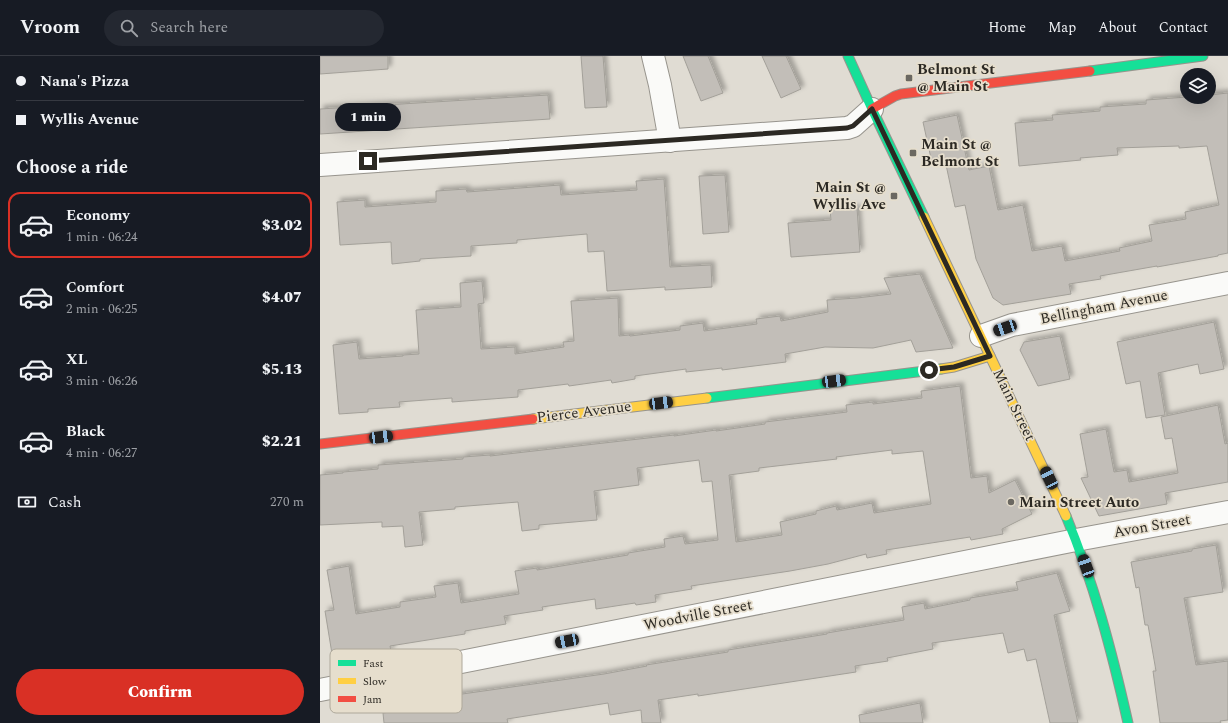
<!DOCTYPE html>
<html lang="en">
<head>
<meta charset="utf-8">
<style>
	:root { --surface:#171b24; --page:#242831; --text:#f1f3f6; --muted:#9ea1a6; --line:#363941; --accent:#d93025 }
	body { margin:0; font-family:Spectral,serif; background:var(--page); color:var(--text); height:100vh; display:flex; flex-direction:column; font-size:15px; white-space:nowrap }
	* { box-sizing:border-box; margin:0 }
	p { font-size:13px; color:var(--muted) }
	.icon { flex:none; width:22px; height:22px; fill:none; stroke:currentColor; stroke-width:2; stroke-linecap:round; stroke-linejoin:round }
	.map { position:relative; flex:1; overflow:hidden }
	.drawer { display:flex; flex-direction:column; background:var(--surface); width:320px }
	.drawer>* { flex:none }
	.banner { display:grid; align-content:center; height:88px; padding:0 16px; background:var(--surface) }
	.tools { position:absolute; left:860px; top:12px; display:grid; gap:8px }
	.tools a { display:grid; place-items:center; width:36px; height:36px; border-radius:50%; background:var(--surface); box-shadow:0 4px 16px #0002; font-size:20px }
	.end { position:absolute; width:18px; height:18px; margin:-9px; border:5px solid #2c2923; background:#fff; box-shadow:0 0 0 2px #fff }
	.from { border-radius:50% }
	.bubble { position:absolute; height:28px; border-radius:14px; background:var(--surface); box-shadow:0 4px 16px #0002; font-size:13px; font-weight:800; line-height:28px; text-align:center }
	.car { position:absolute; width:12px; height:24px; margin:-12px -6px; border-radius:5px; box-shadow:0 0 3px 1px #0007; background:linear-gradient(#222 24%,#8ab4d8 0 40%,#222 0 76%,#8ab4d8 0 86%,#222 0) }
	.banner b { display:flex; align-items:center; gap:14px; height:38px; font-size:15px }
	.banner b+b { border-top:1px solid var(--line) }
	.banner i { width:10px; height:10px; background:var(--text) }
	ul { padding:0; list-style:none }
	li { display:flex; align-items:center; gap:12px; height:66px; margin:0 8px 6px; padding:0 8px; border:2px solid transparent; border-radius:12px }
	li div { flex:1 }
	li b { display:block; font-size:15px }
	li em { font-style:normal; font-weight:800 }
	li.current { border-color:var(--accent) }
	li>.icon { width:36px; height:36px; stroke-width:1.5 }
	h2 { padding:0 16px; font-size:18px; line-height:48px }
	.pay { display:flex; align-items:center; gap:10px; height:44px; padding:0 16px; font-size:15px }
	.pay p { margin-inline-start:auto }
	.action { display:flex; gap:8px; margin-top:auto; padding:8px 16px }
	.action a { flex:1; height:46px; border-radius:24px; background:var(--accent); color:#fff; font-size:16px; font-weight:800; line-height:46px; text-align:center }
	header { display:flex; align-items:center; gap:24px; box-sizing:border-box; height:56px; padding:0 20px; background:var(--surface); border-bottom:1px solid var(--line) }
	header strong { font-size:19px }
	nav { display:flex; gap:22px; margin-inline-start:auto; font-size:14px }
	.search { width:280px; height:36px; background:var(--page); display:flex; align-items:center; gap:10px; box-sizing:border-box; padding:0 14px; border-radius:22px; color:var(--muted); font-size:15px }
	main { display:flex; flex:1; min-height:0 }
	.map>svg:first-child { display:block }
	.building { fill:#c2beb8; stroke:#a3a099; fill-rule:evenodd; filter:url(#shadow) }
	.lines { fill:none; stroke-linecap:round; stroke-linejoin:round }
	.street-casing { stroke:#97948d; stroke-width:24 }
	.fast-casing { stroke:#97948d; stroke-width:11 }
	.slow-casing { stroke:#97948d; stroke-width:11 }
	.jam-casing { stroke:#97948d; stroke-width:11 }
	.street { stroke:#fafaf8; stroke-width:22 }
	.fast { stroke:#16e098; stroke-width:9 }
	.slow { stroke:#ffcf43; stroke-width:9 }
	.jam { stroke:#f24e42; stroke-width:9 }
	.route { stroke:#2c2923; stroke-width:5 }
	.poi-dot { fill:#6b6861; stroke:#e6decd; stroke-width:1.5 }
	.labels { text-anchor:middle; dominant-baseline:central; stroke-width:3.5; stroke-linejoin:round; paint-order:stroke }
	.poi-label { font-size:15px; font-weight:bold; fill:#2c2923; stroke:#e6decd; text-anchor:start }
	.street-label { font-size:15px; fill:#2c2923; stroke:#e6decd }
	.key { fill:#e6decd; stroke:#aea89a; stroke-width:1 }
	.key-label { font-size:11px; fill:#2c2923 }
</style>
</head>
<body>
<header>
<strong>Vroom</strong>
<div class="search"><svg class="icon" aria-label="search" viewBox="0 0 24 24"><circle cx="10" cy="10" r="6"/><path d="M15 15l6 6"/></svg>Search here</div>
<nav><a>Home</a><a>Map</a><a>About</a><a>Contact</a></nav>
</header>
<main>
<section class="drawer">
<div class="banner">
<b><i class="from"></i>Nana's Pizza</b>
<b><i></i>Wyllis Avenue</b>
</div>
<h2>Choose a ride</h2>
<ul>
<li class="current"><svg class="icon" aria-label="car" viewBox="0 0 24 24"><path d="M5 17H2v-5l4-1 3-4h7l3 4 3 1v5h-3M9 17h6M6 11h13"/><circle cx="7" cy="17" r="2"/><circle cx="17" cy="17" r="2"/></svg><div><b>Economy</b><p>1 min · 06:24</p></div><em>$3.02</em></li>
<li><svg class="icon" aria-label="car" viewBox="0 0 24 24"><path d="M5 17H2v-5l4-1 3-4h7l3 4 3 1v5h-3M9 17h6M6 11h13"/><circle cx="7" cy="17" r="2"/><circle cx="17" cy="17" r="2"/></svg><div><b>Comfort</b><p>2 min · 06:25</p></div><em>$4.07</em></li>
<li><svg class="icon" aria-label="car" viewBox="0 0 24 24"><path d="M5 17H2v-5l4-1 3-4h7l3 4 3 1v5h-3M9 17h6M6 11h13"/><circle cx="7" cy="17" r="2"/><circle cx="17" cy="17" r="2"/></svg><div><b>XL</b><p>3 min · 06:26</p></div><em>$5.13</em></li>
<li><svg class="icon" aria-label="car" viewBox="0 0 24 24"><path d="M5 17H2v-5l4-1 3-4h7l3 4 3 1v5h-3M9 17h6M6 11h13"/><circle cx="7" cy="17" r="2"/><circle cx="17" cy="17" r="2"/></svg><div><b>Black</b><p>4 min · 06:27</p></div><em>$2.21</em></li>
</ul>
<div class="pay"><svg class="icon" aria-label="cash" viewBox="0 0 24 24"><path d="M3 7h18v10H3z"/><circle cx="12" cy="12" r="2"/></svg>Cash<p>270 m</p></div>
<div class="action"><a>Confirm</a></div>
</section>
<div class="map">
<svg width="908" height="667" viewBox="0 0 908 667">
	<defs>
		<filter id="shadow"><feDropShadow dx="3.5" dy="-3.5" stdDeviation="2" flood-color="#0004"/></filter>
	</defs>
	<rect width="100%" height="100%" fill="#e0dcd3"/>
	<g class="building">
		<polygon points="0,0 68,0 68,13 0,18"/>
		<polygon points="261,0 283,0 287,51 265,52"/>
		<polygon points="363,0 388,0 403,37 381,45"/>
		<polygon points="442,0 466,0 481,33 461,42"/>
		<polygon points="908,37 908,197 898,199 898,200 837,211 837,210 780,220 781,223 749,228 751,238 683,249 673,242 656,203 645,149 635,151 625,104 612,107 603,66 637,59 649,114 669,110 678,154 703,149 712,195 742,190 745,205 800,195 799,192 832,185 829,169 866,163 865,156 899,149 887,90 859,92 859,90 797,92 798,99 760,102 761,104 699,110 695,67 733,64 732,59 780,55 780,51 826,48 826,44 867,41 867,42 889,41 889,39"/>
		<polygon points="228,39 230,63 0,78 0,53"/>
		<polygon points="405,119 409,176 383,178 379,120"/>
		<polygon points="344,123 350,211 391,209 392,231 345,234 345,231 287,235 284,195 268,196 267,178 197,184 197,187 151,190 151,200 100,203 100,205 72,208 71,186 20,189 17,146 45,144 45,151 116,146 116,135 146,133 147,136 240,129 241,139 317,134 316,125"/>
		<polygon points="537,152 540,196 471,201 468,167 511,164 510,154"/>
		<polygon points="600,218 633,292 596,296 591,284 553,292 505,291 465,298 466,306 402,314 402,312 366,316 366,313 315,320 315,323 292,327 291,324 249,330 248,328 198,334 198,341 132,346 132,342 79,346 80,351 48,353 48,356 19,358 13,289 37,286 39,303 83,300 83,299 99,298 96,254 141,251 140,227 162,225 164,247 158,248 161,293 195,291 195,298 244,291 243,286 254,285 251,245 298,242 299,280 309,279 310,280 360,274 360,270 383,267 384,275 437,268 436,263 460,260 461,265 508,256 507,244 537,242 571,238 564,222"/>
		<polygon points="894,266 904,313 880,318 878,308 838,317 845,359 826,362 820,325 806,328 797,286"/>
		<polygon points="740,280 750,323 718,330 700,294 704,286"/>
		<path d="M640,330L651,422L667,420L669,437L695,424L712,458L682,473L683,478L651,484L650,481L566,494L567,498L547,502L546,498L508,508L470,515L371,530L372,533L335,539L336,546L316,549L315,547L276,553L275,543L222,551L223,554L184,560L186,568L145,575V578L70,590L71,595L13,604L5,555L14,554L7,514L29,510L36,558L80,551V546L116,541L114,530L138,527L141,547L199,538L195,515L217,512V514L308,499V497L345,491L344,483L363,480L365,488L398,484L392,425L382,426L379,404L317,412L319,429L274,435L277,464L219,469V473L202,475L198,446L135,451V453L99,456L103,489L85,491L83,470L62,471V466L0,469V419L23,417V416L58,413V409L143,403V401L170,399V400L354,379V380L396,374V375L445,368V366L527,356L526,349L553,346V348L602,342L601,335ZM572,394V398L603,395L611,448L554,457L552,447L517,454L516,450L496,455V458L460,466L462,479L416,486L409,419L439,415V412L517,403L516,401Z"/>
		<polygon points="898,349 905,388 908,387 908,426 845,437 847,448 779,460 761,422 768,421 760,378 786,373 794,416 807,414 809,426 858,417 852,382 845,383 841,361"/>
		<polygon points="896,489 903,536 864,542 876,609 908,605 908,664 900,665 901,667 840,667 833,615 836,615 828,569 825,569 819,531 816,532 811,506 872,495 872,493"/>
		<polygon points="737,517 750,555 734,559 758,667 730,667 716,603 707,605 704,593 688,597 683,577 612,587 613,593 567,602 568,605 535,610 536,616 378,640 378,638 338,644 341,667 322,667 321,654 290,659 288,647 187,663 188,667 64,667 63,657 122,648 121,641 284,618 327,610 326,609 408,596 408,594 507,578 507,577 584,564 582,551 604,547 605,553 650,544 650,542 698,534 696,526"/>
		<polygon points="600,647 603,667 540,667 539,659"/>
	</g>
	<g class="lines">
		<defs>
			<g id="street">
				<polyline points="333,0 340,29 350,85"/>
				<polyline points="0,109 527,72 533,70 552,53"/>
				<polyline points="661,280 692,269 908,227"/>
				<polyline points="0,634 756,484 908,456"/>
			</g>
			<g id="fast">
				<polyline points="528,0 552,53 604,161"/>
				<polyline points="770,15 883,0"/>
				<polyline points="387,342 621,313"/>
				<path d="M746,460C774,527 792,596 808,667"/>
			</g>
			<g id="slow">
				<polyline points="604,161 746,460"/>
				<polyline points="621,313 634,311 670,300"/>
				<polyline points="213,363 387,342"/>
			</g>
			<g id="jam">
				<polyline points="552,53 575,40 581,38 770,15"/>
				<polyline points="0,388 213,363"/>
			</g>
		</defs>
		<use href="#street" class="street-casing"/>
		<use href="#fast" class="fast-casing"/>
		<use href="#slow" class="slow-casing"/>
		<use href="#jam" class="jam-casing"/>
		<use href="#street" class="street"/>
		<use href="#fast" class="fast"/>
		<use href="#slow" class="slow"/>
		<use href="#jam" class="jam"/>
	</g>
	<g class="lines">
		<polyline class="route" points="48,105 527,72 533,70 552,53 670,300 634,311 609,314"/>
	</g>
	<g class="poi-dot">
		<rect x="585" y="18" width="8" height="8" rx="2"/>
		<rect x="589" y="93" width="8" height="8" rx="2"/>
		<rect x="570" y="136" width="8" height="8" rx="2"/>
		<circle cx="691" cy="446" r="4"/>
	</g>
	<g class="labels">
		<g class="poi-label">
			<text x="597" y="13">Belmont St<tspan x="597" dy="17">@ Main St</tspan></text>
			<text x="601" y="88">Main St @<tspan x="601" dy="17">Belmont St</tspan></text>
			<text x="566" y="131" text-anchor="end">Main St @<tspan x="566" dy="17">Wyllis Ave</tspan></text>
			<text x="699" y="446">Main Street Auto</text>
		</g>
		<g class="street-label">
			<text transform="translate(784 251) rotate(-11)">Bellingham Avenue</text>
			<text transform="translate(694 349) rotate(64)">Main Street</text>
			<text transform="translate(264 356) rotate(-7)">Pierce Avenue</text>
			<text transform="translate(832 470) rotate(-10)">Avon Street</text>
			<text transform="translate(378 559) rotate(-11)">Woodville Street</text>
		</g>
	</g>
	<rect x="10" y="593" width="132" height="64" rx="6" class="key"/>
	<rect x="18" y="604" width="18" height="6" fill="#16e098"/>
	<rect x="18" y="622" width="18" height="6" fill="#ffcf43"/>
	<rect x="18" y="640" width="18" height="6" fill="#f24e42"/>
	<g class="key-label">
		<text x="43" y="611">Fast</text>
		<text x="43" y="629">Slow</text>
		<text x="43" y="647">Jam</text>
	</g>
</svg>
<div class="tools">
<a><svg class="icon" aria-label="layers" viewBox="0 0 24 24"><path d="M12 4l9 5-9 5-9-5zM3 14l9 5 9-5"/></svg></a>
</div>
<i class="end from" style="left:609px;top:314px"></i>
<i class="end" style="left:48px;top:105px"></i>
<div class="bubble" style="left:15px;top:47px;width:66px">1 min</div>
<i class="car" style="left:685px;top:272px;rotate:251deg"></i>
<i class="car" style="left:514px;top:325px;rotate:83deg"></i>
<i class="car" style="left:341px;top:347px;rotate:83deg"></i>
<i class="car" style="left:61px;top:381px;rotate:83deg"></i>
<i class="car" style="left:729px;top:422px;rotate:334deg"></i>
<i class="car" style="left:766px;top:510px;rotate:340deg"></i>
<i class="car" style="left:247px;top:585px;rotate:259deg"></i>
</div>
</main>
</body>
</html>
